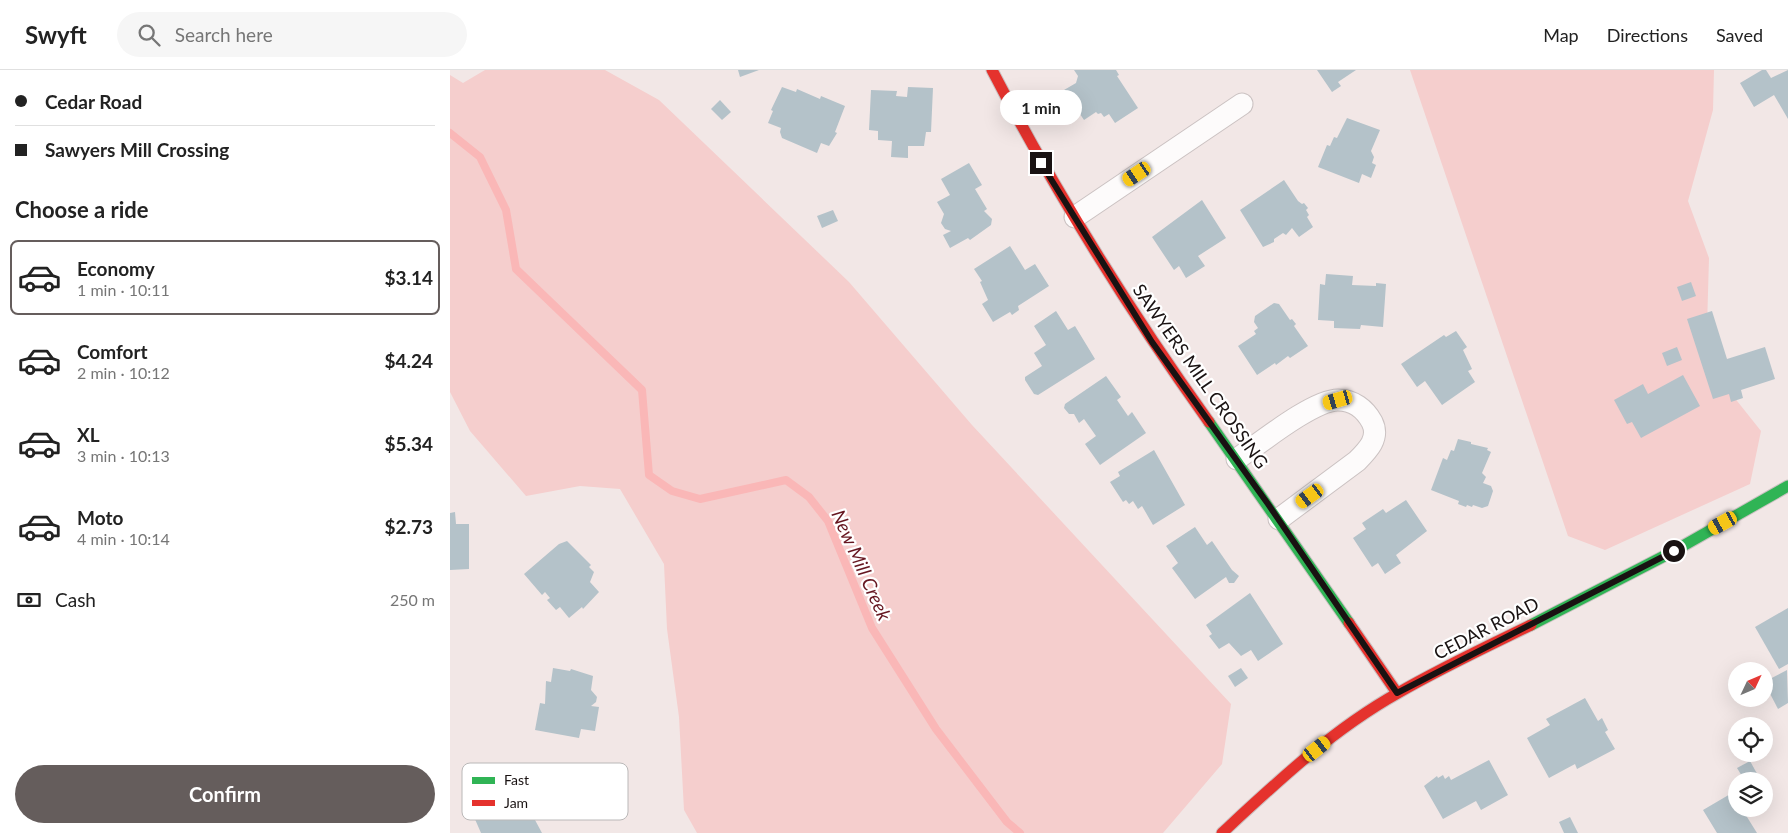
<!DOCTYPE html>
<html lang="en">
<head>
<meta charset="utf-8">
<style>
	:root { --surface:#fff; --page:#f6f6f6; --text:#222; --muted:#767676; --line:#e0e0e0; --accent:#655d5c }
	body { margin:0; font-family:Lato,sans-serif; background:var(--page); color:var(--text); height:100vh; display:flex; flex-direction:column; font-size:19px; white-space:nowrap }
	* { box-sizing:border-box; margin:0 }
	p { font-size:16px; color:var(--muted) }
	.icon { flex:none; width:28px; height:28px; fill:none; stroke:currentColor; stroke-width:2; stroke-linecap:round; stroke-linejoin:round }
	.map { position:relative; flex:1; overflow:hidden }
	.drawer { display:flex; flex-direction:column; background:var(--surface); width:450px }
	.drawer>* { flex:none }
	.top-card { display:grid; align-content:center; height:110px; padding:0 15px; background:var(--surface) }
	.needle { width:32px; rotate:46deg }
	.controls { position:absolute; left:1278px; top:592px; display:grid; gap:10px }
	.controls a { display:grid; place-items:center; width:45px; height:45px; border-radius:50%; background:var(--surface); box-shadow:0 5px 20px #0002; font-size:25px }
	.end { position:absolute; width:22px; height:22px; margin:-11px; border:6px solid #191212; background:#fff; box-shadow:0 0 0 2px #fff }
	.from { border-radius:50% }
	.bubble { position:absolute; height:35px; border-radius:18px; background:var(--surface); box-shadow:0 5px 20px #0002; font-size:16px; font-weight:700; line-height:35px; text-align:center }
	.car { position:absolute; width:15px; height:30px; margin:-15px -8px; border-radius:6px; box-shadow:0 0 4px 1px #0007; background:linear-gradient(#f5c518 24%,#345 0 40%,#f5c518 0 76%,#345 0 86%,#f5c518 0) }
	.top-card b { display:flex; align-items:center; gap:18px; height:48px; font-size:19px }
	.top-card b+b { border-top:1px solid var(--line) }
	.top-card i { width:12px; height:12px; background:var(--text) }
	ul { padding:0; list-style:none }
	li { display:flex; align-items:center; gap:15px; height:75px; margin:0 10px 8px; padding:0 5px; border:2px solid transparent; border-radius:8px }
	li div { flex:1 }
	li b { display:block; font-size:19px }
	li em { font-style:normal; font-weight:700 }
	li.current { border-color:var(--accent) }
	li>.icon { width:45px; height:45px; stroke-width:1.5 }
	h2 { padding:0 15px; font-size:22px; line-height:60px }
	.pay { display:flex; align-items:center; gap:12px; height:55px; padding:0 15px; font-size:19px }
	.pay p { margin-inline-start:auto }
	.action { display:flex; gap:10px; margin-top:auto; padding:10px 15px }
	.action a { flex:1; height:58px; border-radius:30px; background:var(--accent); color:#fff; font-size:20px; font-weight:700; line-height:58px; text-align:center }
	header { display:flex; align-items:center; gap:30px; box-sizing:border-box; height:70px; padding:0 25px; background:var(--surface); border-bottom:1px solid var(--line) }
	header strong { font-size:24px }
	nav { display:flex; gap:28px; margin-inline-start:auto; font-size:18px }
	.search { width:350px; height:45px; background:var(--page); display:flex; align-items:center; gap:12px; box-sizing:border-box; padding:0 18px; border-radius:28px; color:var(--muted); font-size:19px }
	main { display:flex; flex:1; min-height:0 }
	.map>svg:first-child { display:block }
	.green { fill:#f5cecd }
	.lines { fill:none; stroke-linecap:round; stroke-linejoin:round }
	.stream { stroke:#fab7b7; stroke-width:8 }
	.building { fill:#b4c2c9 }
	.street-casing { stroke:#cbc2c2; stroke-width:23 }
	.fast-casing { stroke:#cbc2c2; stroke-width:13 }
	.jam-casing { stroke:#cbc2c2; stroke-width:13 }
	.street { stroke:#fdfbfb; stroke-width:21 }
	.fast { stroke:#30b455; stroke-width:11 }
	.jam { stroke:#e5322d; stroke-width:11 }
	.route { stroke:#191212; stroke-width:6 }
	.labels { text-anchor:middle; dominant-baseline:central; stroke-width:4.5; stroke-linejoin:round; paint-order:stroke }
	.street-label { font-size:18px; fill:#191212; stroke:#fff }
	.water-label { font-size:19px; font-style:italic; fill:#661620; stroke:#fff }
	.key { fill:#fff; stroke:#bab8b8; stroke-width:1 }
	.key-label { font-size:14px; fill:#191212 }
</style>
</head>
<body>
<header>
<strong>Swyft</strong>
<div class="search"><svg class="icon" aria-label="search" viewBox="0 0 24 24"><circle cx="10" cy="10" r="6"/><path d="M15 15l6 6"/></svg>Search here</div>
<nav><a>Map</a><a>Directions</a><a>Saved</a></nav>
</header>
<main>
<section class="drawer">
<div class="top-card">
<b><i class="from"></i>Cedar Road</b>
<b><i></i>Sawyers Mill Crossing</b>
</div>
<h2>Choose a ride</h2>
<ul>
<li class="current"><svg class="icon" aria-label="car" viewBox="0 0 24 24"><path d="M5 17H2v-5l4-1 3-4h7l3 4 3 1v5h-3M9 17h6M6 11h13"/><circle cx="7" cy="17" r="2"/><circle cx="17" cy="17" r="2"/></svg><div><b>Economy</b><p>1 min · 10:11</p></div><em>$3.14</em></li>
<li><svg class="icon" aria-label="car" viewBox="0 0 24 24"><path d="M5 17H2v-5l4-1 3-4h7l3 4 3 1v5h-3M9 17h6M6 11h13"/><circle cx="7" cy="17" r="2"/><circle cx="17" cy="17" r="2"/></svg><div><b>Comfort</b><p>2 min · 10:12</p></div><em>$4.24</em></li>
<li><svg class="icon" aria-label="car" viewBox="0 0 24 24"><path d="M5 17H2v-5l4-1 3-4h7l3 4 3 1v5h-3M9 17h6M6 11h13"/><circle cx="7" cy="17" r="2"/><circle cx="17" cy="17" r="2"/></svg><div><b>XL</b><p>3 min · 10:13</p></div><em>$5.34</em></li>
<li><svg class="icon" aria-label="car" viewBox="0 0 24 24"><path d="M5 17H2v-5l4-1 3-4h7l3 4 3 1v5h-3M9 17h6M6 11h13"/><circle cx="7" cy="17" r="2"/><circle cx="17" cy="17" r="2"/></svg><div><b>Moto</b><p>4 min · 10:14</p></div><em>$2.73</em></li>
</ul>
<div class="pay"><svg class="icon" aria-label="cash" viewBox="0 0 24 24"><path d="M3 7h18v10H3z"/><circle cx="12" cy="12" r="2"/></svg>Cash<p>250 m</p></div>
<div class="action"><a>Confirm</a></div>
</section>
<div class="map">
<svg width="1338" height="763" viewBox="0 0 1338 763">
	<rect width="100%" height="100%" fill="#f2e7e6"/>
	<g class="green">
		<polygon points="35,0 155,0 209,30 399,212 522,355 781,634 772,694 713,763 247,763 234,740 229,647 217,559 214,494 170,419 130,416 76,426 20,361 0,322 0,5 13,13"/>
		<polygon points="960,0 1264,0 1263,40 1238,131 1259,188 1256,292 1311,361 1300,414 1155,480 1118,466"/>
	</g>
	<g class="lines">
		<polyline class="stream" points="0,63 30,87 56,140 66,199 192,320 199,405 222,421 250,429 336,410 359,427 378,451 422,558 486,659 557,752 570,763"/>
	</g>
	<g class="building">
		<polygon points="288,0 309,0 290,7"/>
		<polygon points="624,0 666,0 669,5 667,6 688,38 665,53 659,44 654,47 651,43 648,44 646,42 634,50 614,20 626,13 628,6"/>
		<polygon points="867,0 906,0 888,12 891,16 882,22"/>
		<polygon points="1312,0 1316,0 1321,8 1338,0 1338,49 1324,25 1304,37 1290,13"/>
		<polygon points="332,17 346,22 347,19 370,29 371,26 395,36 385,62 387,63 379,76 371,73 367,83 332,68 330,62 331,58 318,53 323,41 321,40"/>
		<polygon points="458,17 483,18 481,62 476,62 474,76 458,76 458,88 441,87 442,71 428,70 428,61 419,60 421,20 447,21 446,26 457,27"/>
		<polygon points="270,30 281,42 272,50 261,39"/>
		<polygon points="897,48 930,60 921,81 924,87 922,93 926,95 921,108 912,104 909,113 868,97 877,75 880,76 884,67 887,68"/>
		<polygon points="519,93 532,115 525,119 537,139 534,141 542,149 541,155 520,170 518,168 500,178 493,165 501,161 495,159 491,153 494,144 487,132 500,125 491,109"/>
		<polygon points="834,110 848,131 852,134 854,133 858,138 856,140 859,145 857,147 863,157 849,167 842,158 836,165 833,163 824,169 824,172 813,177 790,140"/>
		<polygon points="752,130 776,168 748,186 755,196 736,208 729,196 724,200 702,167"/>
		<polygon points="383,140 388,151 372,158 367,146"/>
		<polygon points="560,176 575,200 585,194 599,216 568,236 569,240 562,245 560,242 543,252 532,234 538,230 530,212 532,211 524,199"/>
		<polygon points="876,204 903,206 902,215 926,216 926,213 936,214 933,257 911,255 910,259 884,258 884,251 868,250 870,214 875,215"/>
		<polygon points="1241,212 1246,226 1232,231 1227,217"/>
		<polygon points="824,233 829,234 840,250 842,249 846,254 844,256 858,276 840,288 838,286 826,295 825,293 807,305 788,276 806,264 804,261 808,258 804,252 805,246"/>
		<polygon points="606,241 618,260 625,256 645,289 588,325 584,324 575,310 575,307 592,296 584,283 596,275 584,256"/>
		<polygon points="1262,241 1277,289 1315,277 1325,309 1291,320 1293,328 1281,332 1279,324 1263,329 1237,249"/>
		<polygon points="1006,261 1017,277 1013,280 1022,299 1018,301 1025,312 992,335 975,311 967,317 951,294 994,265 996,267"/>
		<polygon points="1227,277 1232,290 1217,296 1212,283"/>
		<polygon points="1233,305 1250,336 1191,368 1182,352 1177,354 1164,330 1193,314 1198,324"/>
		<polygon points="656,306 671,327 667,330 678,346 682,342 696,363 650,395 635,374 646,366 634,349 629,353 624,344 619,344 614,338 615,334"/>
		<polygon points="1008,369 1021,372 1021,374 1038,378 1037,380 1041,382 1032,403 1036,407 1033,413 1041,416 1043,421 1038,436 1032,438 1023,435 1022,437 1017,435 1016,437 1008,434 1009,431 981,420 993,388 997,390 1001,380 1004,381"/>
		<polygon points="704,380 735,435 703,455 692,436 688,439 683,431 679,434 676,430 673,432 660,412 670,406 668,402"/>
		<polygon points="956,430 977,461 946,485 951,493 935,504 928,493 922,497 903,468 916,459 912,453 933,439 936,443"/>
		<polygon points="5,442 6,454 19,454 19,499 0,500 0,443"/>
		<polygon points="745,457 757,475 762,471 782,500 789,506 784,513 779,513 776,507 745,529 722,498 728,493 716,476"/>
		<polygon points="117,471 141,495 139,497 144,502 140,512 149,522 133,539 132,537 119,548 110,537 106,540 97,530 100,528 95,522 92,525 74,504 109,474"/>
		<polygon points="800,523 833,574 808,591 801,580 791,586 779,573 769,579 759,566 762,564 756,555"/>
		<polygon points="1338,538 1338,594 1329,599 1305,557"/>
		<polygon points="103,598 120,601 121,599 143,606 141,620 147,627 146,632 141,636 149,637 145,661 131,659 129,668 85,660 90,633 95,634 96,611 101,612"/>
		<polygon points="791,598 798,608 785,617 778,606"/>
		<polygon points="1337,600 1338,633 1328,639 1314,612"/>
		<polygon points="1135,628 1148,651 1152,648 1158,660 1155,662 1165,679 1127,699 1125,694 1099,708 1077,668 1100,655 1096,649"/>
		<polygon points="1039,690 1058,725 1031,740 1026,731 993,749 974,716 987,706 988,708 993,705 995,709 999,706 1001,710"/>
		<polygon points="1300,691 1310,709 1305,711 1295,711 1287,698"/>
		<polygon points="73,708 93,746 85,750 92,763 31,763 21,740 34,734 31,729 52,722 51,719"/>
		<polygon points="1282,723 1286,729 1286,739 1292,739 1307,763 1267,763 1253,740"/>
		<polygon points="1120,747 1128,763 1114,763 1109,752"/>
	</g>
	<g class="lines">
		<defs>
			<g id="street">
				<polyline points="625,147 792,34"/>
				<path d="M787,389C809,374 863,330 888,330C903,330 915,339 922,352C930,368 918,380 907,391L829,449"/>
			</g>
			<g id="fast">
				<polyline points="759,352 899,553"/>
				<polyline points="1081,555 1224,481 1338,416"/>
			</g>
			<g id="jam">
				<path d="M542,0C606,123 679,240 759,352"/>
				<polyline points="899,553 947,623"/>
				<path d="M772,763C827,712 882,660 948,623C991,598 1036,577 1081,555"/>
			</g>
		</defs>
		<use href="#street" class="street-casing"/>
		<use href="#fast" class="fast-casing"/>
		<use href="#jam" class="jam-casing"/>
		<use href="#street" class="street"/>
		<use href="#fast" class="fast"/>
		<use href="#jam" class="jam"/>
	</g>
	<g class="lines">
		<polyline class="route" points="591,93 702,272 818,434 947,623 1224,481"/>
	</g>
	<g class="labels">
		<g class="street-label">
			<text transform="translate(751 306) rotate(55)">SAWYERS MILL CROSSING</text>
			<text transform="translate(1036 558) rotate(-27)">CEDAR ROAD</text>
		</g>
		<g class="water-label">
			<text transform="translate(412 495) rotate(66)">New Mill Creek</text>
		</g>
	</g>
	<rect x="12" y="693" width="166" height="57" rx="8" class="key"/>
	<rect x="22" y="707" width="23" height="7" fill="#30b455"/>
	<rect x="22" y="730" width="23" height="6" fill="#e5322d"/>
	<g class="key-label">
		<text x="54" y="715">Fast</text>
		<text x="54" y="738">Jam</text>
	</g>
</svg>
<div class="controls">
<a><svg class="needle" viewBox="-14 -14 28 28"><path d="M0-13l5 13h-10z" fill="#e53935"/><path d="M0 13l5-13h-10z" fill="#767676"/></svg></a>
<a><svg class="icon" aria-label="locate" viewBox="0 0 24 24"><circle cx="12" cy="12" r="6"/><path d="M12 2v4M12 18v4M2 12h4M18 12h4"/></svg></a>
<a><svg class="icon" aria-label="layers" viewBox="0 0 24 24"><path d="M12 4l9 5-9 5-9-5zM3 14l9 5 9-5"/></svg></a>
</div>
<i class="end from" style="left:1224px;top:481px"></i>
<i class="end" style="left:591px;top:93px"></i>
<div class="bubble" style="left:550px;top:20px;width:82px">1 min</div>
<i class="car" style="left:687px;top:104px;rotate:236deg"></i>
<i class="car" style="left:888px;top:330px;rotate:254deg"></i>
<i class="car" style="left:860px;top:426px;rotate:234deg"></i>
<i class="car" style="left:1273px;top:453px;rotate:241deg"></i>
<i class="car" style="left:867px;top:679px;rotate:52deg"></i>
</div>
</main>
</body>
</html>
